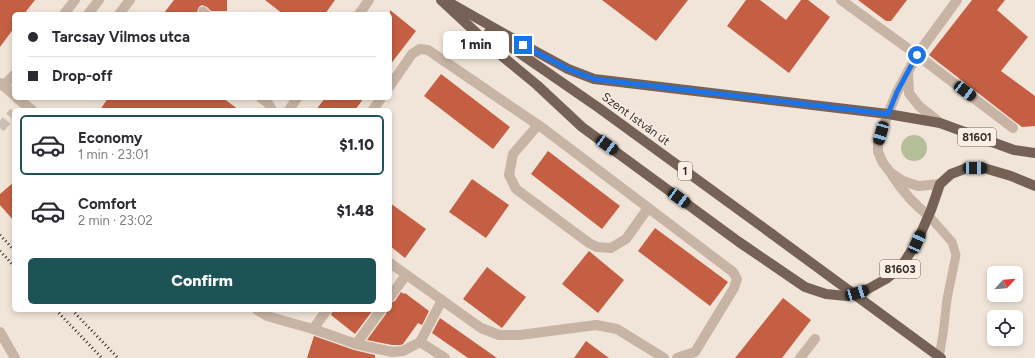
<!DOCTYPE html>
<html lang="en">
<head>
<meta charset="utf-8">
<style>
	:root { --surface:#fff; --page:#f7f7f7; --text:#2b2b33; --muted:#7c7c81; --line:#e1e1e2; --accent:#1d5355 }
	body { margin:0; font-family:Figtree,sans-serif; background:var(--page); color:var(--text); height:100vh; display:flex; flex-direction:column; font-size:15px; white-space:nowrap }
	* { box-sizing:border-box; margin:0 }
	p { font-size:13px; color:var(--muted) }
	.icon { flex:none; width:22px; height:22px; fill:none; stroke:currentColor; stroke-width:2; stroke-linecap:round; stroke-linejoin:round }
	.map { position:relative; flex:1; overflow:hidden }
	.panel { position:absolute; left:12px; top:108px; width:380px; height:204px; display:flex; flex-direction:column; background:var(--surface); border-radius:6px; box-shadow:0 2px 6px #0003 }
	.panel>* { flex:none }
	.banner { position:absolute; left:12px; top:12px; width:380px; height:88px; border-radius:6px; box-shadow:0 2px 6px #0003; display:grid; align-content:center; height:88px; padding:0 16px; background:var(--surface) }
	.needle { width:26px; rotate:64deg }
	.controls { position:absolute; left:987px; top:266px; display:grid; gap:8px }
	.controls a { display:grid; place-items:center; width:36px; height:36px; border-radius:6px; background:var(--surface); box-shadow:0 2px 6px #0003; font-size:20px }
	.end { position:absolute; width:18px; height:18px; margin:-9px; border:5px solid #1a73e8; background:#fff; box-shadow:0 0 0 2px #fff }
	.from { border-radius:50% }
	.bubble { position:absolute; height:28px; border-radius:6px; background:var(--surface); box-shadow:0 2px 6px #0003; font-size:13px; font-weight:800; line-height:28px; text-align:center }
	.car { position:absolute; width:12px; height:24px; margin:-12px -6px; border-radius:5px; box-shadow:0 0 3px 1px #0007; background:linear-gradient(#222 24%,#8ab4d8 0 40%,#222 0 76%,#8ab4d8 0 86%,#222 0) }
	.banner b { display:flex; align-items:center; gap:14px; height:38px; font-size:15px }
	.banner b+b { border-top:1px solid var(--line) }
	.banner i { width:10px; height:10px; background:var(--text) }
	ul { padding:7px 0 0; list-style:none }
	li { display:flex; align-items:center; gap:12px; height:60px; margin:0 8px 6px; padding:0 8px; border:2px solid transparent; border-radius:6px }
	li div { flex:1 }
	li b { display:block; font-size:15px }
	li em { font-style:normal; font-weight:800 }
	li.on { border-color:var(--accent) }
	li>.icon { width:36px; height:36px; stroke-width:1.5 }
	.cta { display:flex; gap:8px; margin-top:auto; padding:8px 16px }
	.cta a { flex:1; height:46px; border-radius:6px; background:var(--accent); color:#fff; font-size:16px; font-weight:800; line-height:46px; text-align:center }
	.map>svg:first-child { display:block }
	.green { fill:#b4bf99 }
	.building { fill:#c55f43 }
	.lines { fill:none; stroke-linecap:round; stroke-linejoin:round }
	.tertiary-tunnel { stroke:#cbc0b5; stroke-width:10; stroke-dasharray:10 5; stroke-linecap:butt }
	.service { stroke:#c8b4a5; stroke-width:9 }
	.minor { stroke:#c8b4a5; stroke-width:10 }
	.tertiary { stroke:#c8b4a5; stroke-width:10 }
	.primary { stroke:#766157; stroke-width:10 }
	.rail { stroke:#342a26; stroke-width:3; stroke-dasharray:1 3; stroke-linecap:butt }
	.primary-bridge { stroke:#766157; stroke-width:10 }
	.route { stroke:#1a73e8; stroke-width:5 }
	.labels { text-anchor:middle; dominant-baseline:central; stroke-width:3; stroke-linejoin:round; paint-order:stroke }
	.shield { fill:#f9efe5; stroke:#6f655f; stroke-width:1 }
	.shield-label { font-size:11px; font-weight:bold; fill:#342a26 }
	.street-label { font-size:12px; fill:#342a26; stroke:#f9efe5 }
</style>
</head>
<body>
<div class="map">
<svg width="1035" height="358" viewBox="0 0 1035 358">
	<rect width="100%" height="100%" fill="#f1e5d9"/>
	<circle class="green" cx="914" cy="148" r="13"/>
	<g class="building">
		<polygon points="0,0 35,0 24,14 14,14 14,28 0,47"/>
		<polygon points="174,0 227,0 227,11 211,11 207,7 202,5 199,7 197,12 164,13"/>
		<polygon points="265,0 335,0 325,14 283,14"/>
		<polygon points="602,0 688,0 656,41"/>
		<polygon points="746,0 760,0 786,20 801,0 808,0 830,17 789,73 727,26"/>
		<polygon points="858,0 907,0 891,21 886,21"/>
		<polygon points="972,0 1005,0 997,10 1028,37 1001,71 1035,96 1035,126 1022,127 929,55"/>
		<polygon points="390,10 416,31 390,65"/>
		<polygon points="441,74 510,127 493,149 424,96"/>
		<polygon points="108,98 223,98 239,110 100,110"/>
		<polygon points="325,98 364,98 355,110 316,110"/>
		<polygon points="548,151 620,206 602,229 531,174"/>
		<polygon points="472,179 509,205 486,238 449,212"/>
		<polygon points="14,182 14,221 0,205 0,194"/>
		<polygon points="390,203 426,229 405,258 390,246"/>
		<polygon points="655,228 728,282 710,306 638,251"/>
		<polygon points="589,251 624,280 598,313 562,284"/>
		<polygon points="487,267 526,297 502,328 463,299"/>
		<polygon points="401,292 404,294 405,293 429,311 422,325 418,323 403,344 401,345 392,345 367,340 386,314 387,310 390,310 390,303 395,301"/>
		<polygon points="783,298 811,320 782,358 735,358"/>
		<polygon points="333,310 373,310 355,334 331,315"/>
		<polygon points="440,318 497,358 468,358 432,333"/>
		<polygon points="314,336 354,350 375,355 375,358 307,358"/>
		<polygon points="586,341 609,358 574,358"/>
	</g>
	<g class="lines">
		<polyline class="tertiary-tunnel" points="0,128 14,112"/>
		<g class="service">
			<polyline points="203,11 206,14"/>
			<polyline points="929,216 952,242 956,255 947,299 943,334 939,358"/>
		</g>
		<g class="minor">
			<polyline points="841,0 917,55 1013,128"/>
			<polyline points="64,14 75,0"/>
			<polyline points="359,14 369,0"/>
			<polyline points="908,73 909,93 919,106 940,123"/>
			<polyline points="0,83 14,95"/>
			<polyline points="3,86 14,75"/>
			<polyline points="390,86 412,54 420,49 428,50 544,129 733,272 737,279 734,288 695,352 677,358"/>
			<polyline points="17,98 32,110"/>
			<polyline points="261,98 268,103 272,110"/>
			<polyline points="289,110 297,98"/>
			<polyline points="373,110 381,98"/>
			<polyline points="538,125 513,154 509,175 516,189 589,243 597,247 611,248 626,239 648,208"/>
			<path d="M892,175C903,192 913,204 929,216"/>
			<polyline points="940,184 918,186 903,181 890,172 883,163 878,152 878,143 888,114 897,92 917,55 957,0"/>
			<polyline points="390,263 481,328 499,335 520,335 596,325 617,329 664,358"/>
			<polyline points="390,297 406,275"/>
			<polyline points="257,310 267,316 313,329 356,344 392,352 403,351 420,342 445,358"/>
			<polyline points="313,329 327,310"/>
			<polyline points="0,332 15,358"/>
			<polyline points="420,342 442,300"/>
			<polyline points="356,344 381,310"/>
			<polyline points="800,358 815,339"/>
		</g>
		<g class="tertiary">
			<polyline points="88,14 99,0"/>
			<polyline points="119,14 130,0"/>
		</g>
		<g class="primary">
			<polyline points="441,0 497,52 537,85 582,127 739,242 805,287 826,294 847,296 868,289 886,279 901,267 917,242 931,210 940,184 951,174 967,168 984,168 1011,176 1035,186"/>
			<polyline points="450,3 535,51 568,69 594,79 888,114 940,123 1014,150 1035,153"/>
			<polyline points="489,32 599,108 772,234"/>
		</g>
		<g class="rail">
			<polyline points="0,235 14,250"/>
			<polyline points="0,251 14,266"/>
			<polyline points="56,310 102,358"/>
			<polyline points="72,310 118,358"/>
		</g>
		<polyline class="primary-bridge" points="772,234 941,358"/>
	</g>
	<g class="lines">
		<polyline class="route" points="523,45 568,69 594,79 888,114 897,92 917,55"/>
	</g>
	<g class="labels">
		<g class="shield">
			<rect x="958" y="128" width="38" height="18" rx="3"/>
			<rect x="678" y="162" width="14" height="18" rx="3"/>
			<rect x="880" y="260" width="40" height="18" rx="3"/>
		</g>
		<g class="shield-label">
			<text x="977" y="137">81601</text>
			<text x="685" y="171">1</text>
			<text x="900" y="269">81603</text>
		</g>
		<g class="street-label">
			<text transform="translate(636 119) rotate(36)">Szent István út</text>
		</g>
	</g>
</svg>
<div class="controls">
<a><svg class="needle" viewBox="-14 -14 28 28"><path d="M0-13l5 13h-10z" fill="#e53935"/><path d="M0 13l5-13h-10z" fill="#7c7c81"/></svg></a>
<a><svg class="icon" aria-label="locate" viewBox="0 0 24 24"><circle cx="12" cy="12" r="6"/><path d="M12 2v4M12 18v4M2 12h4M18 12h4"/></svg></a>
</div>
<i class="end from" style="left:917px;top:55px"></i>
<i class="end" style="left:523px;top:45px"></i>
<div class="bubble" style="left:443px;top:31px;width:66px">1 min</div>
<i class="car" style="left:965px;top:91px;rotate:127deg"></i>
<i class="car" style="left:881px;top:133px;rotate:196deg"></i>
<i class="car" style="left:607px;top:145px;rotate:126deg"></i>
<i class="car" style="left:975px;top:168px;rotate:91deg"></i>
<i class="car" style="left:679px;top:198px;rotate:126deg"></i>
<i class="car" style="left:917px;top:242px;rotate:24deg"></i>
<i class="car" style="left:857px;top:293px;rotate:73deg"></i>
<div class="banner">
<b><i class="from"></i>Tarcsay Vilmos utca</b>
<b><i></i>Drop-off</b>
</div>
<section class="panel">
<ul>
<li class="on"><svg class="icon" aria-label="car" viewBox="0 0 24 24"><path d="M5 17H2v-5l4-1 3-4h7l3 4 3 1v5h-3M9 17h6M6 11h13"/><circle cx="7" cy="17" r="2"/><circle cx="17" cy="17" r="2"/></svg><div><b>Economy</b><p>1 min · 23:01</p></div><em>$1.10</em></li>
<li><svg class="icon" aria-label="car" viewBox="0 0 24 24"><path d="M5 17H2v-5l4-1 3-4h7l3 4 3 1v5h-3M9 17h6M6 11h13"/><circle cx="7" cy="17" r="2"/><circle cx="17" cy="17" r="2"/></svg><div><b>Comfort</b><p>2 min · 23:02</p></div><em>$1.48</em></li>
</ul>
<div class="cta"><a>Confirm</a></div>
</section>
</div>
</body>
</html>
